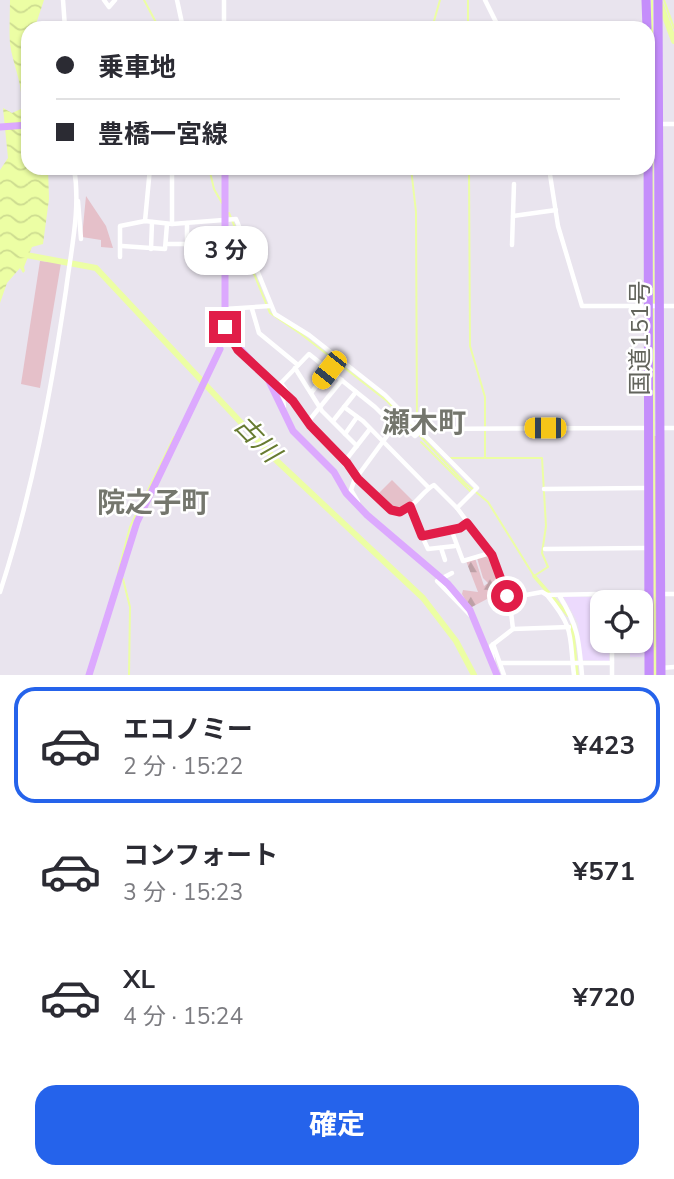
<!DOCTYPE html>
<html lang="ja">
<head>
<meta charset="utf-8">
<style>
	:root { --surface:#fff; --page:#f2f2f3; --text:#2b2b33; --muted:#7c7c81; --line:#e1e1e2; --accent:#2563eb }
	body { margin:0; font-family:"Nunito Sans","Noto Sans JP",sans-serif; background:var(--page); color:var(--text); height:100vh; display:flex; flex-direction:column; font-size:26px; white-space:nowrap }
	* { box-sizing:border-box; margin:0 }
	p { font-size:23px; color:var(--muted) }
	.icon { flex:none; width:38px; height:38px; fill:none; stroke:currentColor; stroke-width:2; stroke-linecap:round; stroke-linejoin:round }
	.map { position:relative; height:675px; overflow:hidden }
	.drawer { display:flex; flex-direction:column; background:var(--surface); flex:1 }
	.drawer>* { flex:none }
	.banner { position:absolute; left:21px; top:21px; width:634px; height:154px; border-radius:21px; box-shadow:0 2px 5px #0004; display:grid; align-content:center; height:154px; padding:0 35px; background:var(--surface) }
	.buttons { position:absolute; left:590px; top:590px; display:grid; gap:14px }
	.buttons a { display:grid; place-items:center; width:63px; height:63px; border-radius:14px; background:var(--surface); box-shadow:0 2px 5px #0004; font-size:35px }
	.end { position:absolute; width:32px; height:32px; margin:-16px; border:9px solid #e11d48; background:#fff; box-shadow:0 0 0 4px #fff }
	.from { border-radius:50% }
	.bubble { position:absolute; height:49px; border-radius:21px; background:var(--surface); box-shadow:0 2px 5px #0004; font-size:23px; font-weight:700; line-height:49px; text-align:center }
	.car { position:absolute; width:21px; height:42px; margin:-21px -10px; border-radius:9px; box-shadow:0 0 5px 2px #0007; background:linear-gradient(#f5c518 24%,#345 0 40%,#f5c518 0 76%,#345 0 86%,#f5c518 0) }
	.banner b { display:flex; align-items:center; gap:24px; height:66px; font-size:26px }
	.banner b+b { border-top:2px solid var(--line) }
	.banner i { width:18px; height:18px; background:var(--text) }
	ul { padding:12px 0 0; list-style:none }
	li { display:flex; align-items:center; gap:21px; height:116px; margin:0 14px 10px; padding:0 21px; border:4px solid transparent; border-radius:21px }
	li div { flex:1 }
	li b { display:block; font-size:26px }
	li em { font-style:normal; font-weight:700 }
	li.on { border-color:var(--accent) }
	li>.icon { width:63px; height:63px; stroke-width:1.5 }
	.button { display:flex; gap:14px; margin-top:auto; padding:14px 35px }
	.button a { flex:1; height:80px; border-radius:21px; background:var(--accent); color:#fff; font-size:28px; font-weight:700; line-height:80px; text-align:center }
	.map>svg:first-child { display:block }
	.commercial { fill:#ecdafd }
	.green { fill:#e5c0c9 }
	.forest { fill:url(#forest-firs) }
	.water { fill:url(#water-waves) }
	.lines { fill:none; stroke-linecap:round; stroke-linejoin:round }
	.stream { stroke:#ecfea4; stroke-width:2 }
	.canal { stroke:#ecfea4; stroke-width:3.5 }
	.river { stroke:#ecfea4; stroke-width:6 }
	.minor { stroke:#fff; stroke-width:4.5 }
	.major { stroke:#dca9fe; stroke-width:7 }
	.highway { stroke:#c58efb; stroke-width:9 }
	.route { stroke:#e11d48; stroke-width:9 }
	.labels { text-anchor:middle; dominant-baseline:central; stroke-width:5; stroke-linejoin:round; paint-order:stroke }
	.street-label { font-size:24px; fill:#62645c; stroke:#fff }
	.water-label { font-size:26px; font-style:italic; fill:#677b31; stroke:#fff }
	.quarter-label { font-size:28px; font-weight:bold; fill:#74766d; stroke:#fff }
</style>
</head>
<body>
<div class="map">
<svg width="674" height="675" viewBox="0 0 674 675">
	<defs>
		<pattern id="forest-firs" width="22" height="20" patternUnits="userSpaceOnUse" patternTransform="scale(1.75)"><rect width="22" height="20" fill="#e5c0c9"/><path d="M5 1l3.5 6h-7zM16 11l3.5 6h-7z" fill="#bda0a6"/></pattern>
		<pattern id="water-waves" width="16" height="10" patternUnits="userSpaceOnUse" patternTransform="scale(1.75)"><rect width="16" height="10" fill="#ecfea4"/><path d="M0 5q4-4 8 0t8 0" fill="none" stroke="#cddc90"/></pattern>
	</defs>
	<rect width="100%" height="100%" fill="#e9e4ee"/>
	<g class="commercial">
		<polygon points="563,596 610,598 610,602 602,602 602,640 610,641 609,661 582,660 578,623"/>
		<polygon points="641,607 644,607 644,657 630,657 630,649 615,649 615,641 640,640"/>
	</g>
	<g class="green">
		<polygon points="86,196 106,226 113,248 101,247 101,240 82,237"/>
		<polygon points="40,261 61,263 40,388 21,384"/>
		<rect x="652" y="436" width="6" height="239"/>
		<polygon points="392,480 413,501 400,510 390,507 378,494"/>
	</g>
	<polygon class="forest" points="490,555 496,568 502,603 491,608 487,599 470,608 462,594 463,590 478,592 466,561 475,558 484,586 488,583 483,578 477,558"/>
	<path class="water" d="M10,0H44L36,24H43V28H28V168H48L49,199L43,244L32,247L24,267L25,271L23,273L20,268L7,283L0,303V170L8,158L3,108L12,113L21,109C24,85 13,66 10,44C9,30 10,15 10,0Z"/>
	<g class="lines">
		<g class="stream">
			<polyline points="144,0 159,28"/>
			<polyline points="652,0 652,114"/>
			<polyline points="664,0 674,28"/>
			<polyline points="432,28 440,0"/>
			<polyline points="468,28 468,0"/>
			<polyline points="652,127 654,303"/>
			<polyline points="209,168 214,189 222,203"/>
			<polyline points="411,168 416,212 417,425"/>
			<polyline points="229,213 270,313 301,334 387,401 465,483 488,502 534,576 548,567 542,553 546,526 542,458 485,458 485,397 470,346 469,168"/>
			<polyline points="653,309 655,675"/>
			<polyline points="421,442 470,491"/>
			<polyline points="451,458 484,458"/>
			<polyline points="118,573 130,527 174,437"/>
			<polyline points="123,579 130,607 129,675"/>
		</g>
		<g class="canal">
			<polyline points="534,576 568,615"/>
			<polyline points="572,625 577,675"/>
		</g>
		<g class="river">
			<polyline points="660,3 674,41"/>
			<polyline points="21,254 96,268 277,461 423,598 456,641 474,675"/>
		</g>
		<g class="minor">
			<polyline points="63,0 65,28"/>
			<polyline points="104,0 109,7 115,0"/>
			<polyline points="177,0 183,28"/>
			<polyline points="485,0 499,28"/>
			<polyline points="224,28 224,0"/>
			<polyline points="658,124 674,124"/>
			<polyline points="549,168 558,226 582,306 674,306"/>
			<polyline points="78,201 81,239"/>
			<polyline points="513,216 556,210"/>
			<polyline points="145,221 150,168"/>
			<polyline points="172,224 172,168"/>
			<polyline points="168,244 187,244 187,223"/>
			<polyline points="512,245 514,184"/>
			<polyline points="122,246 165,249 167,224"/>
			<polyline points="151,249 152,222"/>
			<polyline points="120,257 120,226 145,221 172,224 236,219 275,314 309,335 385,395 477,488 457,508"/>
			<polyline points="225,309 270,306"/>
			<polyline points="252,309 259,333 298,365"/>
			<polyline points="295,368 322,411 357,446"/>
			<path d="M281,383C291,396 298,411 308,424C319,437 388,514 400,511C414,509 422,491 434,485L457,508L492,555L505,594L515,597L542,592L547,595C575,629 569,634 574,675"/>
			<polyline points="311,393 329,370"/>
			<polyline points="284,407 281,383 309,354 375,407 394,426"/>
			<polyline points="344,407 363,421 429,488"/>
			<polyline points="333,421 356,392"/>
			<polyline points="307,423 342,380"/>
			<polyline points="661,428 674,428"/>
			<polyline points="419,429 648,428"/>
			<polyline points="345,434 357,417"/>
			<polyline points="345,461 370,429"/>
			<polyline points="544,489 645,488"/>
			<polyline points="358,502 351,490 354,481 398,421 415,436 420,432"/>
			<polyline points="410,506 422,536 460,528 467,523"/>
			<polyline points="451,529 463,561 490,553"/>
			<polyline points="422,536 428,549 455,546"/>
			<polyline points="441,548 445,560"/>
			<polyline points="545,549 646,548"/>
			<polyline points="452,573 437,581 470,615"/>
			<path d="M0,592C32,494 51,392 66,290C71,250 81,208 74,168"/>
			<polyline points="612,594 612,602"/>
			<polyline points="661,594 674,594"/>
			<polyline points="547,595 649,593"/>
			<path d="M559,595C578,626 579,639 582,675"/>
			<polyline points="513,629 569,627"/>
			<polyline points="612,640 612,675"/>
			<polyline points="493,644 504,675"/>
			<polyline points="493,661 491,646 513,629 511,612 515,597"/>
			<polyline points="501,663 612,663"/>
			<polyline points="661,668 674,667"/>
		</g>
		<g class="major">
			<polyline points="0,127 28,125"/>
			<polyline points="225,168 225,309 228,336 268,379 293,431 334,472 346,493 367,515 448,584 470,610 497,675"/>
			<polyline points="89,675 137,522 220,349"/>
		</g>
		<g class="highway">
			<polyline points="646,0 647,28"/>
			<polyline points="658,0 661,675"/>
			<polyline points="648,113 649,675"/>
		</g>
	</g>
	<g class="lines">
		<polyline class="route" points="225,327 238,350 293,401 310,425 347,463 358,479 391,510 400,512 410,506 422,536 460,528 467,523 492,555 507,596"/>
	</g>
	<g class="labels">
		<g class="street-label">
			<text transform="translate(640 338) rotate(-90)">国道151号</text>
		</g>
		<g class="water-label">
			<text transform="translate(257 439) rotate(46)">古川</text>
		</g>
		<g class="quarter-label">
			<text x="424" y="423">瀬木町</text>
			<text x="153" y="503">院之子町</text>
		</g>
	</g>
</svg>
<div class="buttons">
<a><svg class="icon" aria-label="locate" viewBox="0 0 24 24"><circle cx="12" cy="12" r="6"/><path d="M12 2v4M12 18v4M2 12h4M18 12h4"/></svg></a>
</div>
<i class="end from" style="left:507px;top:596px"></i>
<i class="end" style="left:225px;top:327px"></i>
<div class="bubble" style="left:184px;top:226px;width:84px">3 分</div>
<i class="car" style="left:329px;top:370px;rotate:218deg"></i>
<i class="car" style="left:545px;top:428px;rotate:270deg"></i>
<div class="banner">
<b><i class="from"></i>乗車地</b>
<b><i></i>豊橋一宮線</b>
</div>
</div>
<section class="drawer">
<ul>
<li class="on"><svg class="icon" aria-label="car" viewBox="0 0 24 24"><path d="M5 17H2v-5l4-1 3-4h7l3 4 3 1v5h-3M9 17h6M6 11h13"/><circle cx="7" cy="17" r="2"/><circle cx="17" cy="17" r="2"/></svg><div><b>エコノミー</b><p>2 分 · 15:22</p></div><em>¥423</em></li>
<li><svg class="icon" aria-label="car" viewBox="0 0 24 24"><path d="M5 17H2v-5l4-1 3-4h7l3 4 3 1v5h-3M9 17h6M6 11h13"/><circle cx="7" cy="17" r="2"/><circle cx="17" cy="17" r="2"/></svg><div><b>コンフォート</b><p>3 分 · 15:23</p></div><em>¥571</em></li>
<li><svg class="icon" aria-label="car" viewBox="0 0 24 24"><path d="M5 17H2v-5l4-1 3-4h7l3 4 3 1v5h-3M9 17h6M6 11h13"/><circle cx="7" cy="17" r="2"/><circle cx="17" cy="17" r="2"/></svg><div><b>XL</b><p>4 分 · 15:24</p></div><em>¥720</em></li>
</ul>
<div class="button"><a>確定</a></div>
</section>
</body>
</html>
